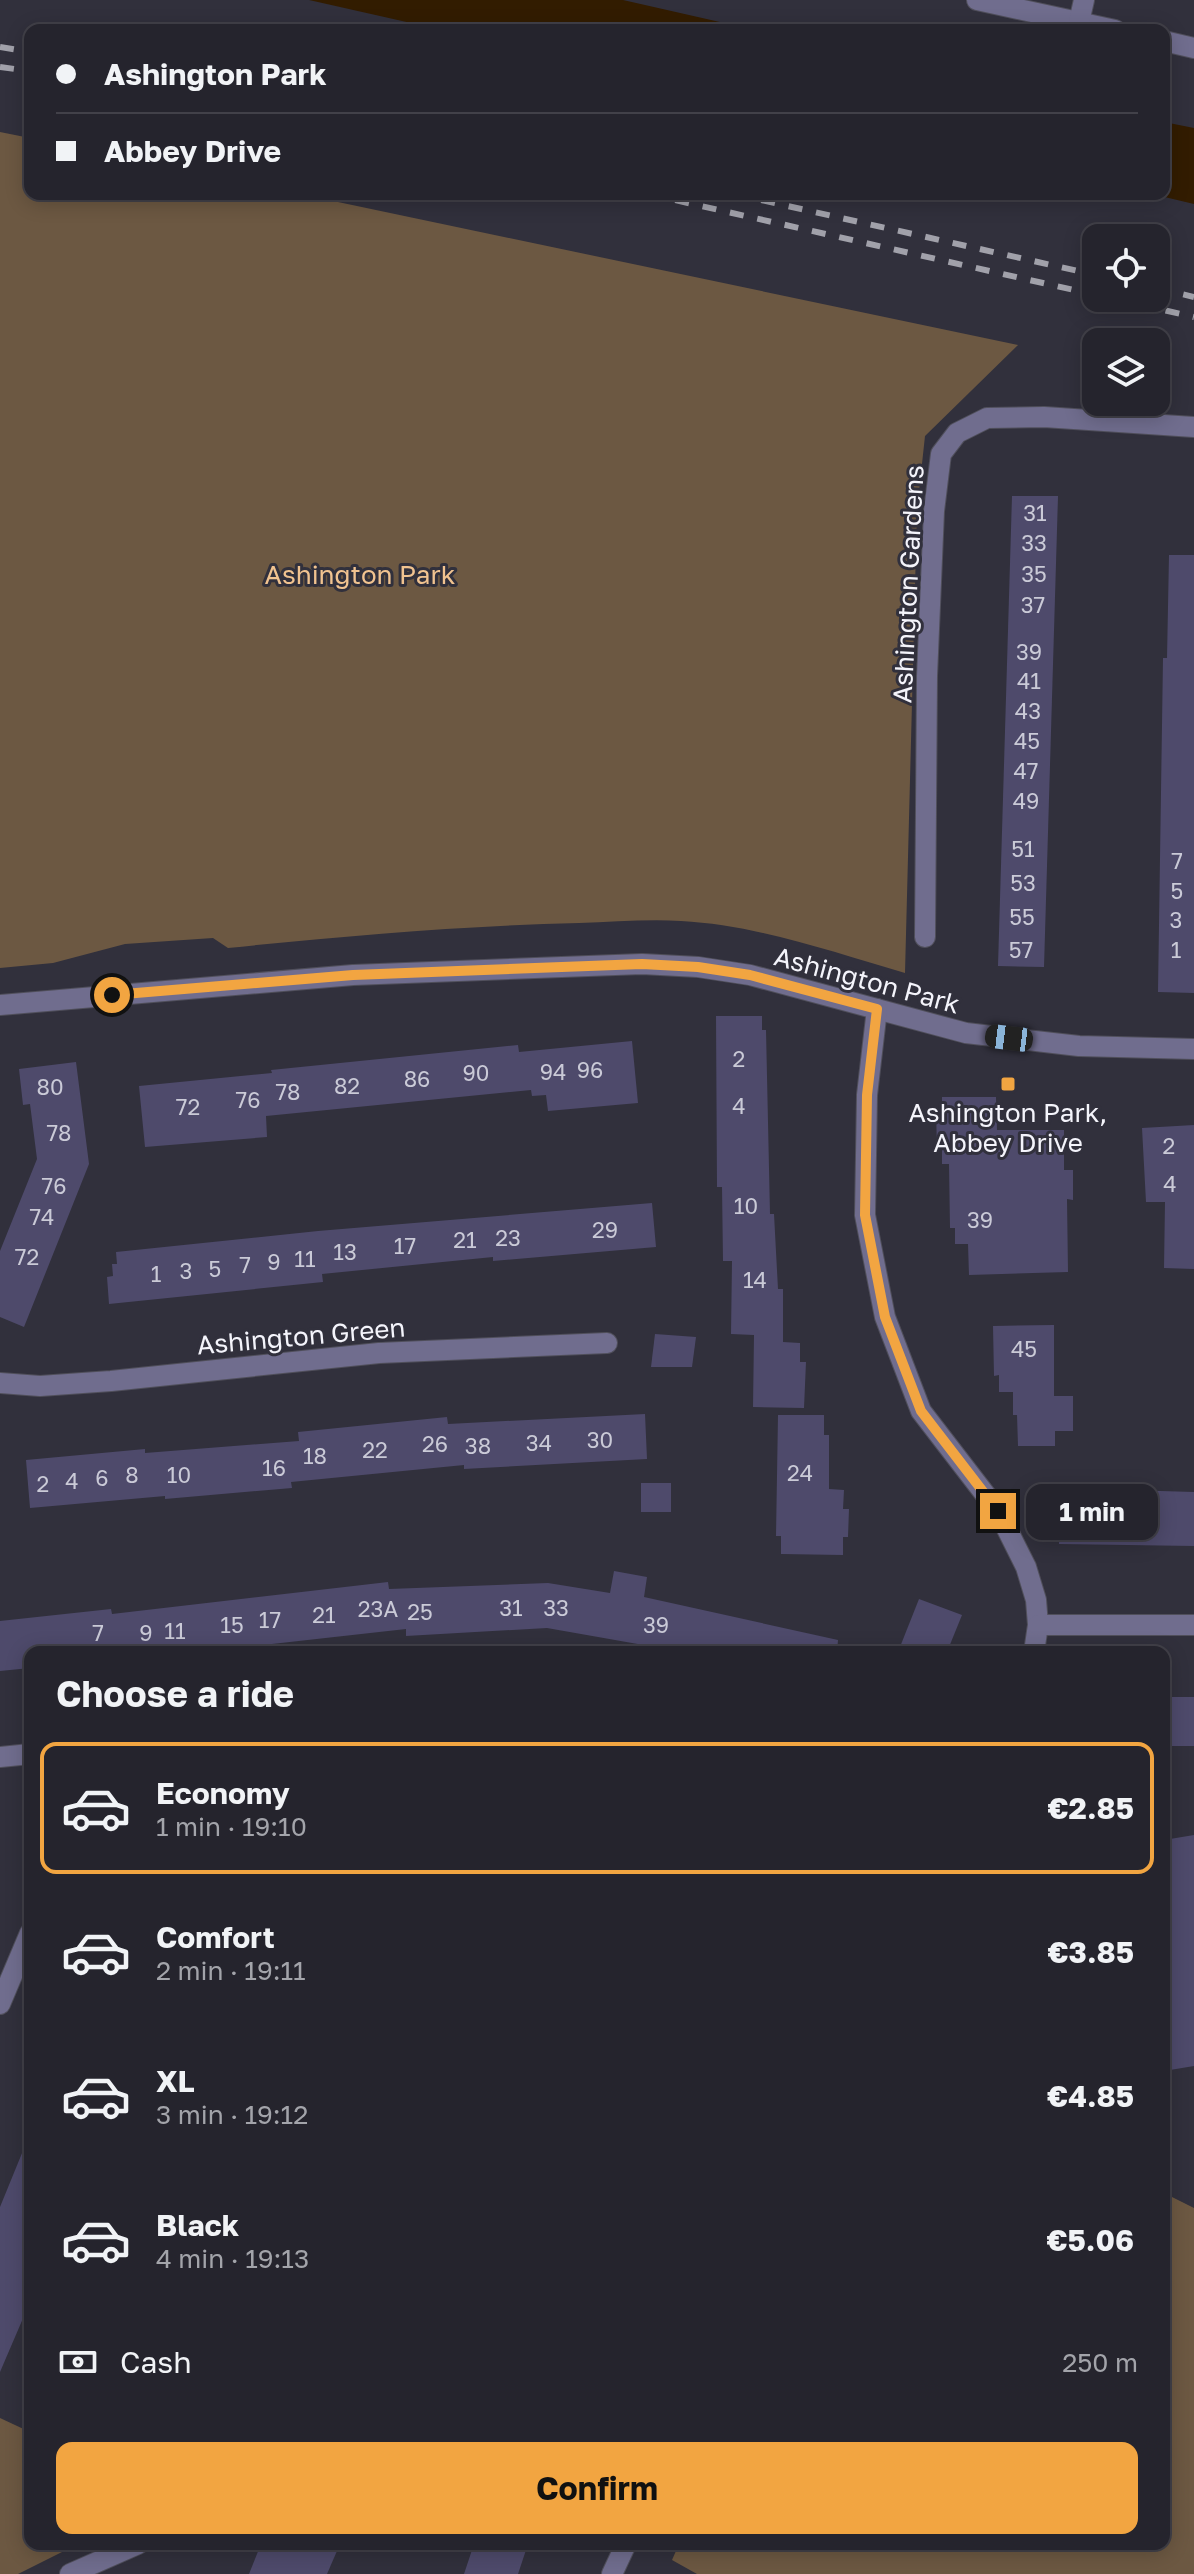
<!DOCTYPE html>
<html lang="en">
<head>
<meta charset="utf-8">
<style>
	:root { --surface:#25242d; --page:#313039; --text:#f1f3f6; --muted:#a3a4aa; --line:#424149; --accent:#f2a541 }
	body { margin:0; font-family:"Golos Text",sans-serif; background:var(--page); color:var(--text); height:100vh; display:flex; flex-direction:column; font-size:30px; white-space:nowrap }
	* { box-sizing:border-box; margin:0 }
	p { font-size:26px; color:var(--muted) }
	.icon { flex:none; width:44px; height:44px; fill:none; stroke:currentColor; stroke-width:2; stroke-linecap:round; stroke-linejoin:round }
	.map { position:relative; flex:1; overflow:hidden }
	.panel { position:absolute; left:24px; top:1646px; width:1146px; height:904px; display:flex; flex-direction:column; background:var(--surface); border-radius:16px; box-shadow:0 4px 20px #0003,0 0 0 2px var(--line) }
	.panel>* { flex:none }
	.guide { position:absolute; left:24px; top:24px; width:1146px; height:176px; border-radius:16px; box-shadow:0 4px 20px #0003,0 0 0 2px var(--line); display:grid; align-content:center; height:176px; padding:0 32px; background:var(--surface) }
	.tools { position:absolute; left:1082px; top:224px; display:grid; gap:16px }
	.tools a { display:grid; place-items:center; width:88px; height:88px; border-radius:16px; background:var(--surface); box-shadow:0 4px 20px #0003,0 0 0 2px var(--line); font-size:40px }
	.end { position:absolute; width:36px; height:36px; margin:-18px; border:10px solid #f2a541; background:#111; box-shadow:0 0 0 4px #111 }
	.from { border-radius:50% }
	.bubble { position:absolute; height:56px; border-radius:16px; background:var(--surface); box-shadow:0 4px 20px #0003,0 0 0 2px var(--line); font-size:26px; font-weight:700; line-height:56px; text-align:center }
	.car { position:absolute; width:24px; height:48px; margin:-24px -12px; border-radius:10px; box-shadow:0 0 6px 2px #0007; background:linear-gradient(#222 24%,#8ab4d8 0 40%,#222 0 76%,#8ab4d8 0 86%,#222 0) }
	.guide b { display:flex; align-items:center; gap:28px; height:76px; font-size:30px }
	.guide b+b { border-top:2px solid var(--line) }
	.guide i { width:20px; height:20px; background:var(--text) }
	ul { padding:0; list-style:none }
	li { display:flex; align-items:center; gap:24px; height:132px; margin:0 16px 12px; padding:0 16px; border:4px solid transparent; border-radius:16px }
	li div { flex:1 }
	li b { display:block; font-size:30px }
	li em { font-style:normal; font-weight:700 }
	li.active { border-color:var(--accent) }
	li>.icon { width:72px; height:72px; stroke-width:1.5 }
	h2 { padding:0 32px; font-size:36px; line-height:96px }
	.pay { display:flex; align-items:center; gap:20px; height:88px; padding:0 32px; font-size:30px }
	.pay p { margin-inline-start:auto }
	.primary-button { display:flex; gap:16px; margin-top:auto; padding:16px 32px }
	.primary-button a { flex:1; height:92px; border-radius:16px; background:var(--accent); color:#111; font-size:32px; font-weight:700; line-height:92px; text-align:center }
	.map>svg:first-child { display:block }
	.green { fill:#6c5842 }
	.water { fill:#321c00 }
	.building { fill:#4e4a6b }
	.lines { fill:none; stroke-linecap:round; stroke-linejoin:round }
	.street-casing { stroke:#504f5b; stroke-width:22 }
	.street { stroke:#706d8e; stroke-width:20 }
	.rail { stroke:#a1a1aa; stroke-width:6; stroke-dasharray:14 14; stroke-linecap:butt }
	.route { stroke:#f2a541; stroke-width:10 }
	.poi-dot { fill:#f2a541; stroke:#31303c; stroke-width:3 }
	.labels { text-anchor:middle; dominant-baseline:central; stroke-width:6; stroke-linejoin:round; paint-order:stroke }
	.number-label { font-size:22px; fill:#cacad7 }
	.park-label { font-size:26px; fill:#f1c390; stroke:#31303c }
	.street-label { font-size:26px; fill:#f4f4fb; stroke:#31303c }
	.poi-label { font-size:26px; fill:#f4f4fb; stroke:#31303c }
</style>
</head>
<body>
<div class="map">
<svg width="1194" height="2574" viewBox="0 0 1194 2574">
	<rect width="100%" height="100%" fill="#31303c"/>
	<g class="green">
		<path d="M0,132L30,138V194H300L1018,345L925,436L917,510L905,973C833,952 757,925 681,921C648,919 613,922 579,923C461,926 345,936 228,948L213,938L125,944L53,963L0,968Z"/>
		<polygon points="1164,2193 1194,2208 1194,2574 697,2574 672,2560 679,2544 1164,2544"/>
		<polygon points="0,2418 30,2432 30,2544 78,2544 18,2574 0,2574"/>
	</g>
	<g class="water">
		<polygon points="309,0 623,0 755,30 442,30"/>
		<polygon points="1164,122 1194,128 1194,204 1152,194 1164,194"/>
	</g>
	<g class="building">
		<polygon points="1012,496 1058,496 1044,967 998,966"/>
		<polygon points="1169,555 1194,555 1194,993 1158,992 1163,658 1167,658"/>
		<polygon points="716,1016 762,1016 762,1030 766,1030 770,1214 774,1214 778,1289 783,1289 783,1342 800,1343 800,1362 806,1362 804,1408 753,1407 754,1335 731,1334 732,1261 723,1261 722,1187 717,1187"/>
		<polygon points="632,1041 638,1103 548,1111 546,1095 532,1096 531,1090 266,1116 267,1137 145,1147 139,1086 272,1073 271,1070 518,1045 519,1052"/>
		<polygon points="76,1062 89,1164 24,1327 0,1317 0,1251 37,1159 30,1104 23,1105 19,1069"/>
		<polygon points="942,1097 996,1097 997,1130 1064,1130 1064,1170 1073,1170 1073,1200 1067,1199 1068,1272 969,1275 968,1244 955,1244 955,1228 950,1228 949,1164 942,1164 942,1148 937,1148 936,1111 942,1111"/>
		<polygon points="1194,1125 1194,1269 1164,1268 1165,1202 1146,1202 1142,1128"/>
		<polygon points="652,1203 656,1247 493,1261 493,1257 322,1274 323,1282 109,1304 107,1277 113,1276 112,1264 117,1264 116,1252 318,1231"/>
		<polygon points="1054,1325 1054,1396 1073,1396 1073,1431 1055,1431 1055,1446 1018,1446 1017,1415 1013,1415 1013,1392 999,1392 999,1375 994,1376 993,1326"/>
		<polygon points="655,1334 696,1337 692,1367 651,1367"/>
		<polygon points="645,1414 647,1459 464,1469 464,1465 291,1482 292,1488 165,1499 165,1496 30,1508 26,1460 145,1449 145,1453 299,1441 298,1432 447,1417 448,1424"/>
		<polygon points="778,1415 824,1415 824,1435 829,1435 829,1489 844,1490 843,1509 849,1509 848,1537 843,1537 843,1555 781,1554 781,1536 776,1536"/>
		<rect x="641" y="1483" width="30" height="29"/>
		<polygon points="1060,1488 1194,1492 1194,1546 1059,1544"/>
		<polygon points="614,1571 647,1577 644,1597 838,1640 837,1652 683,1652 547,1628 406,1636 406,1629 201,1652 30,1652 30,1668 0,1671 0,1621 111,1609 112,1614 388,1582 389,1589 548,1583 610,1593"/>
		<polygon points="919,1599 962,1615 947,1652 898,1652"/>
		<rect x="1167" y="1697" width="27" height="49"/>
		<polygon points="1194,1835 1194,2066 1164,2071 1164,1840"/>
		<polygon points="29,2136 30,2319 24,2316 0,2372 0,2207"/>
		<polygon points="261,2544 340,2544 327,2574 249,2574"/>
		<polygon points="474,2544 528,2544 518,2574 464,2574"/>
	</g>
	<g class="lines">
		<defs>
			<g id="street">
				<polyline points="977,0 1115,30"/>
				<polyline points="1079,22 1084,0"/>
				<polyline points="1164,41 1194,48"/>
				<polyline points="925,937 927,676 934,511 941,454 957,433 987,418 1044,417 1194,427"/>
				<polyline points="0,1005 353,975 642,964 698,967 750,975 966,1033 1079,1046 1194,1049"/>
				<polyline points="877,1009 867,1095 865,1215 885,1317 921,1411 998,1511 1026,1567 1036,1600 1038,1625 1034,1652"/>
				<polyline points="0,1383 40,1386 111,1381 379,1353 607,1343"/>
				<polyline points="1038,1625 1194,1625"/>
				<polyline points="0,1757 30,1754"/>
				<polyline points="0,2004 30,1933"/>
				<polyline points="70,2574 138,2544"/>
				<polyline points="612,2574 626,2544"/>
			</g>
		</defs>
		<use href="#street" class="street-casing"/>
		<use href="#street" class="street"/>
		<g class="rail">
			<polyline points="0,47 30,52"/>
			<polyline points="0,67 30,71"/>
			<polyline points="648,194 1096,295"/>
			<polyline points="734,194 1096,275"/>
			<polyline points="1156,288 1194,297"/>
			<polyline points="1111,298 1194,317"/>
		</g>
	</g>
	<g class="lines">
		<polyline class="route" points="112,995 353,975 642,964 698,967 750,975 877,1009 867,1095 865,1215 885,1317 921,1411 998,1511"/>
	</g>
	<rect class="poi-dot" x="1000" y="1076" width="16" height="16" rx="4"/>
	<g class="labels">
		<g class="number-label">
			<text x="1035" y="512">31</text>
			<text x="1034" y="542">33</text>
			<text x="1034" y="573">35</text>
			<text x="1033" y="604">37</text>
			<text x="1029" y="651">39</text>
			<text x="1029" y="680">41</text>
			<text x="1028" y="710">43</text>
			<text x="1027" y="740">45</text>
			<text x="1026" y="770">47</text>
			<text x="1026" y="800">49</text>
			<text x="1023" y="848">51</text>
			<text x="1177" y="860">7</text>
			<text x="1023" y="882">53</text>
			<text x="1177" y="890">5</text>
			<text x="1022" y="916">55</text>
			<text x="1176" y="919">3</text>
			<text x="1021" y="949">57</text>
			<text x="1176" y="949">1</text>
			<text x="739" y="1058">2</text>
			<text x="590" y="1069">96</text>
			<text x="553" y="1071">94</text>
			<text x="476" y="1072">90</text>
			<text x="417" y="1078">86</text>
			<text x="347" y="1085">82</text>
			<text x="50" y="1086">80</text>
			<text x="288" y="1091">78</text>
			<text x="248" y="1099">76</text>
			<text x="739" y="1105">4</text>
			<text x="188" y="1106">72</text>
			<text x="59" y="1132">78</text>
			<text x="1169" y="1145">2</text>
			<text x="1170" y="1183">4</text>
			<text x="54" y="1185">76</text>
			<text x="746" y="1205">10</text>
			<text x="42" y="1216">74</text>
			<text x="980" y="1219">39</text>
			<text x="605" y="1229">29</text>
			<text x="508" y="1237">23</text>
			<text x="465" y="1239">21</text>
			<text x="405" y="1245">17</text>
			<text x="345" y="1251">13</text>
			<text x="27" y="1256">72</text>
			<text x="305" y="1258">11</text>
			<text x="274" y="1261">9</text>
			<text x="245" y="1264">7</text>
			<text x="215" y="1268">5</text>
			<text x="186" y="1270">3</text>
			<text x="156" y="1273">1</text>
			<text x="755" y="1279">14</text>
			<text x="1024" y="1348">45</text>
			<text x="600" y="1439">30</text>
			<text x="539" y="1442">34</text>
			<text x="435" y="1443">26</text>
			<text x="478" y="1445">38</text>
			<text x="375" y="1449">22</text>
			<text x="315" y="1455">18</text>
			<text x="274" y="1467">16</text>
			<text x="800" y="1472">24</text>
			<text x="132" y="1474">8</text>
			<text x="179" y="1474">10</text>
			<text x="102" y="1477">6</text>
			<text x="72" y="1480">4</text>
			<text x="43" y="1483">2</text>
			<text x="511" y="1607">31</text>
			<text x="556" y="1607">33</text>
			<text x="378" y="1608">23A</text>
			<text x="420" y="1611">25</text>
			<text x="324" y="1614">21</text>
			<text x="270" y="1619">17</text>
			<text x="232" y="1624">15</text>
			<text x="656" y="1624">39</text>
			<text x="175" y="1630">11</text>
			<text x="98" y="1632">7</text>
			<text x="146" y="1632">9</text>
		</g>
		<g class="park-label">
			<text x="360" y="574">Ashington Park</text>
		</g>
		<g class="street-label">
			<text transform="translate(908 584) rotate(-87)">Ashington Gardens</text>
			<text transform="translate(867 980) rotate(15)">Ashington Park</text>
			<text transform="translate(301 1336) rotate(-5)">Ashington Green</text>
		</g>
		<g class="poi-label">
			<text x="1008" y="1112">Ashington Park,<tspan x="1008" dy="30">Abbey Drive</tspan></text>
		</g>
	</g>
</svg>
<div class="tools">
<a><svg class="icon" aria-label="locate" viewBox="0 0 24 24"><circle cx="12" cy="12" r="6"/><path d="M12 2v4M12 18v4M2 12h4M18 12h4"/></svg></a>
<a><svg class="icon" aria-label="layers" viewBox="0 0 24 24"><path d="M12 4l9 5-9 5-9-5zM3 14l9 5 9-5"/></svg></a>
</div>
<i class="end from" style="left:112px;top:995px"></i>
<i class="end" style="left:998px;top:1511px"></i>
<div class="bubble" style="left:1026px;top:1484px;width:132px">1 min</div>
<i class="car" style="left:1009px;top:1038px;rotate:277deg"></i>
<div class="guide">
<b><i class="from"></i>Ashington Park</b>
<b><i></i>Abbey Drive</b>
</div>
<section class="panel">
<h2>Choose a ride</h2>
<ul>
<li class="active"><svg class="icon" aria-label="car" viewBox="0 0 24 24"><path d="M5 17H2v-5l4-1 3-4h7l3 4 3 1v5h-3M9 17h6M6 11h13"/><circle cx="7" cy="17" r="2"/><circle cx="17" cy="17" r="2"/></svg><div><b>Economy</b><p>1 min · 19:10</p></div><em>€2.85</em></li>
<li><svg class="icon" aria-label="car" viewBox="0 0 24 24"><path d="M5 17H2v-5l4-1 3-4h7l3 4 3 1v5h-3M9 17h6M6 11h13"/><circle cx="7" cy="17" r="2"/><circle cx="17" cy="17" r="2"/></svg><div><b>Comfort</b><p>2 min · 19:11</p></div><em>€3.85</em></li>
<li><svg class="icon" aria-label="car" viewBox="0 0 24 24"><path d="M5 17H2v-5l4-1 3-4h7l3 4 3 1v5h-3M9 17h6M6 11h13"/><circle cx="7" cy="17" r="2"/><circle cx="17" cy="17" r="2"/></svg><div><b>XL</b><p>3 min · 19:12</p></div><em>€4.85</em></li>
<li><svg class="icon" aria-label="car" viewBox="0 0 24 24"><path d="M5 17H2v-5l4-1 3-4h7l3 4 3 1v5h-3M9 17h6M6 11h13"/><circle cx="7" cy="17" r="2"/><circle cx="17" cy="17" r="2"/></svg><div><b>Black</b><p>4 min · 19:13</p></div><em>€5.06</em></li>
</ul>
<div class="pay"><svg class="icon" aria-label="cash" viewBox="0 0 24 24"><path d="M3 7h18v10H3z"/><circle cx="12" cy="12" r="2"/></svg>Cash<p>250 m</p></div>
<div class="primary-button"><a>Confirm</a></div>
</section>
</div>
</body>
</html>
